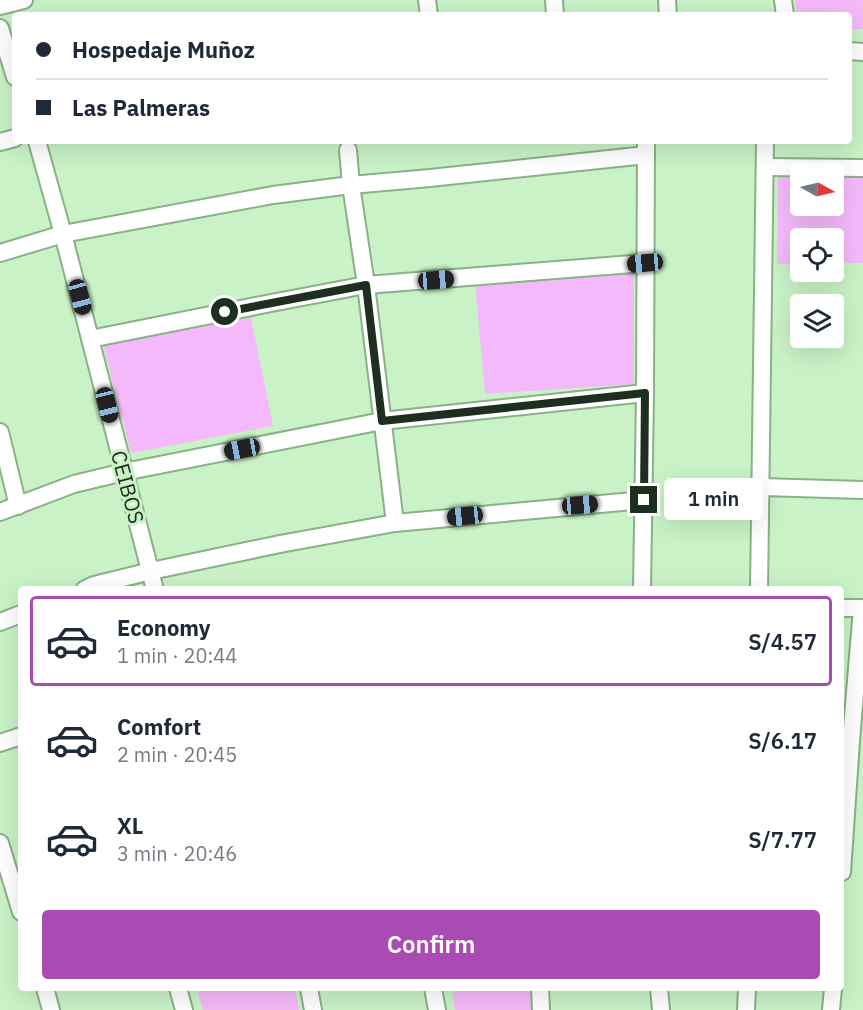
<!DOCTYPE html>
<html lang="en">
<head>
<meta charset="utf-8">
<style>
	:root { --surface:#fff; --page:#f6f6f7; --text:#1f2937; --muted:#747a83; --line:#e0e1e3; --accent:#aa4bb4 }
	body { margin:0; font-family:"IBM Plex Sans",sans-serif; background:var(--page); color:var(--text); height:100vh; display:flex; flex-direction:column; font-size:22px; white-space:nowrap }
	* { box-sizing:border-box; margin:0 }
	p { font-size:20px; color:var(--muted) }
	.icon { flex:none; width:33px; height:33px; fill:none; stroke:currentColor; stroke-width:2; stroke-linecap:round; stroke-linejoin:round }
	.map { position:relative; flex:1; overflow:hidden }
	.side { position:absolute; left:18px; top:586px; width:826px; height:405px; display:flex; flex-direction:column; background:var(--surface); border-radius:6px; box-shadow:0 6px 24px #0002 }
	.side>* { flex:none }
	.top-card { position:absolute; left:12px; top:12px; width:840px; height:132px; border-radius:6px; box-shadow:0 6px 24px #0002; display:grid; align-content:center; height:132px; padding:0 24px; background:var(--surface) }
	.needle { width:39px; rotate:98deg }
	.tools { position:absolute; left:790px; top:162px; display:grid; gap:12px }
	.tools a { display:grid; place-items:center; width:54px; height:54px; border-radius:6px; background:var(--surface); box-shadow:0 6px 24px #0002; font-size:30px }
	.end { position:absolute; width:27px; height:27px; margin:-14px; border:8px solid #1f2f1f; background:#fff; box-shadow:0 0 0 3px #fff }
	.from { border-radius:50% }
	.bubble { position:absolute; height:42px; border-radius:6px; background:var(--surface); box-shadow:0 6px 24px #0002; font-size:20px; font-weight:600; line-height:42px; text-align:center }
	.car { position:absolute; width:18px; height:36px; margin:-18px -9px; border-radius:8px; box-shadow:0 0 4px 2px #0007; background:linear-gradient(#222 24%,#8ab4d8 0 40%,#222 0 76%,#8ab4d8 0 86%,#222 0) }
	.top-card b { display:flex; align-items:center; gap:21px; height:57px; font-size:22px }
	.top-card b+b { border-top:2px solid var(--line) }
	.top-card i { width:15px; height:15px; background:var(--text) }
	ul { padding:10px 0 0; list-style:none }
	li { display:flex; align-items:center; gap:18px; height:90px; margin:0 12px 9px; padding:0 12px; border:3px solid transparent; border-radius:6px }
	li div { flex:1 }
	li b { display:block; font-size:22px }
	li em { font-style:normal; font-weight:600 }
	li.active { border-color:var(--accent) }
	li>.icon { width:54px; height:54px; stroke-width:1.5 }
	.cta { display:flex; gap:12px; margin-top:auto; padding:12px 24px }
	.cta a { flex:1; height:69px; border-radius:6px; background:var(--accent); color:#fff; font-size:24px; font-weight:600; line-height:69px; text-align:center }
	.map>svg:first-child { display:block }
	.green { fill:#f4b9fa }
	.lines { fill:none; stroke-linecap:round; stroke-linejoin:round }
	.street-casing { stroke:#8ab188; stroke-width:20 }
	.street { stroke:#fff; stroke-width:16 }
	.route { stroke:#1f2f1f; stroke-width:8 }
	.labels { text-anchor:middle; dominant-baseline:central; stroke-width:6; stroke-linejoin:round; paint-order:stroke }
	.street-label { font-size:21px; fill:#1f2f1f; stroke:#c9f2c6 }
</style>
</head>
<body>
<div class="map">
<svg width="863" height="1010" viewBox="0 0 863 1010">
	<rect width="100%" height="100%" fill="#c9f2c6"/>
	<g class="green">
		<polygon points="795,0 863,0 863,29 849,29 849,15 796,15"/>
		<polygon points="778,173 801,174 801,206 834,206 834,174 863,175 863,263 834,263 834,238 801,238 801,264 777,264"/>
		<polygon points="634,269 634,384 485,394 475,283"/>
		<polygon points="251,318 273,426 131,453 103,344"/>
		<polygon points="197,989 295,989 299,1010 203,1010"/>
		<polygon points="452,989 532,989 533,1010 455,1010"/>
	</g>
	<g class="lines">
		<defs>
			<g id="street">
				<polyline points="427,0 429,15"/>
				<polyline points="554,0 555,15"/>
				<polyline points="667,0 668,15"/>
				<polyline points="783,0 785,15"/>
				<polyline points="0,6 24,0"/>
				<polyline points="0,28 15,77"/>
				<polyline points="849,51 863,52"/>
				<polyline points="37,141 63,234 155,590"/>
				<polyline points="0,142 15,138"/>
				<polyline points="348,150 351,185 366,285 395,523"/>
				<polyline points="765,167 863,168"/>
				<polyline points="0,253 63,234 273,195 351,185 430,178 646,155"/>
				<polyline points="90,339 271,303 366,285 645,263"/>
				<polyline points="0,432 18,506"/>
				<polyline points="761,487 863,490"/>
				<polyline points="0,512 74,484 124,472 382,421 645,393"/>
				<polyline points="84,590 94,585 151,571 280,544 395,523 644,500"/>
				<polyline points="642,590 645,393 646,141"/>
				<polyline points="759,590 765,141"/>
				<polyline points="842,608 863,608"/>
				<polyline points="0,622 21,614"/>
				<polyline points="0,743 21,736"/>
				<polyline points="0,843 21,912"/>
				<polyline points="842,872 851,741 862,608"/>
				<polyline points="45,988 51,1010"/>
				<polyline points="178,988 184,1010"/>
				<polyline points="309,988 313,1010"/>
				<polyline points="433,988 437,1010"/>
				<polyline points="540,988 541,1010"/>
				<polyline points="659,988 661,1010"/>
				<polyline points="746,1010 747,988"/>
				<polyline points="831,1010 833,988"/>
			</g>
		</defs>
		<use href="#street" class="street-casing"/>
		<use href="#street" class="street"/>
	</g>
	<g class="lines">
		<polyline class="route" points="225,312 366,285 382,421 645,393 644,500"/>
	</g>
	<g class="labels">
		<g class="street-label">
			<text transform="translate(128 487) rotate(75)">CEIBOS</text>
		</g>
	</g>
</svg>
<div class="tools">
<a><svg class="needle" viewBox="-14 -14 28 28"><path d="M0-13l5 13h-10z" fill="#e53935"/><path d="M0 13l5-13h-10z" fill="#747a83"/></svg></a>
<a><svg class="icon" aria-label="locate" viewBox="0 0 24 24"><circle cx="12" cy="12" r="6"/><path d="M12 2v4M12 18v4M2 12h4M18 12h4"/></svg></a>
<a><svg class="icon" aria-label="layers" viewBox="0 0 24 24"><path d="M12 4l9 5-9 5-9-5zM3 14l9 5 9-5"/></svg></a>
</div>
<i class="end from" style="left:225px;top:312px"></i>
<i class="end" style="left:644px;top:500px"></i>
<div class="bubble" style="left:664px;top:478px;width:99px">1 min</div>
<i class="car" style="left:645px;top:263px;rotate:265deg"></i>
<i class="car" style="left:436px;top:280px;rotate:86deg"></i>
<i class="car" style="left:80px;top:297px;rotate:165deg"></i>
<i class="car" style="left:107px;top:405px;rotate:166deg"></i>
<i class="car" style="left:242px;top:449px;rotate:259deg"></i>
<i class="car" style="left:580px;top:505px;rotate:85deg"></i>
<i class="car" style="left:465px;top:516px;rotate:264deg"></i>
<div class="top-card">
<b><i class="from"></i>Hospedaje Muñoz</b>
<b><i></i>Las Palmeras</b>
</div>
<section class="side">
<ul>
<li class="active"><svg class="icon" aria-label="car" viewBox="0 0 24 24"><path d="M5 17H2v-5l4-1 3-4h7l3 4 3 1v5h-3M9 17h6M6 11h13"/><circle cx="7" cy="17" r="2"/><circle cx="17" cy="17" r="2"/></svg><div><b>Economy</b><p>1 min · 20:44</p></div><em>S/4.57</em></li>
<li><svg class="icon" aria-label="car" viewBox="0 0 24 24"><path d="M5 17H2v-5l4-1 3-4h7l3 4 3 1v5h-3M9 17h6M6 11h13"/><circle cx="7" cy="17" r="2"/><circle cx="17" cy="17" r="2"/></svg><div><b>Comfort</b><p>2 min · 20:45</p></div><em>S/6.17</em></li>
<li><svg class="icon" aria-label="car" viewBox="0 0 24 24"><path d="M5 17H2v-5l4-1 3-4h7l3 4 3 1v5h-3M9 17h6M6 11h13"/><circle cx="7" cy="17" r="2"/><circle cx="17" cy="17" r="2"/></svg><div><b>XL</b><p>3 min · 20:46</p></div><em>S/7.77</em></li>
</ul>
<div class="cta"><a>Confirm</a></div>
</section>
</div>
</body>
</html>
